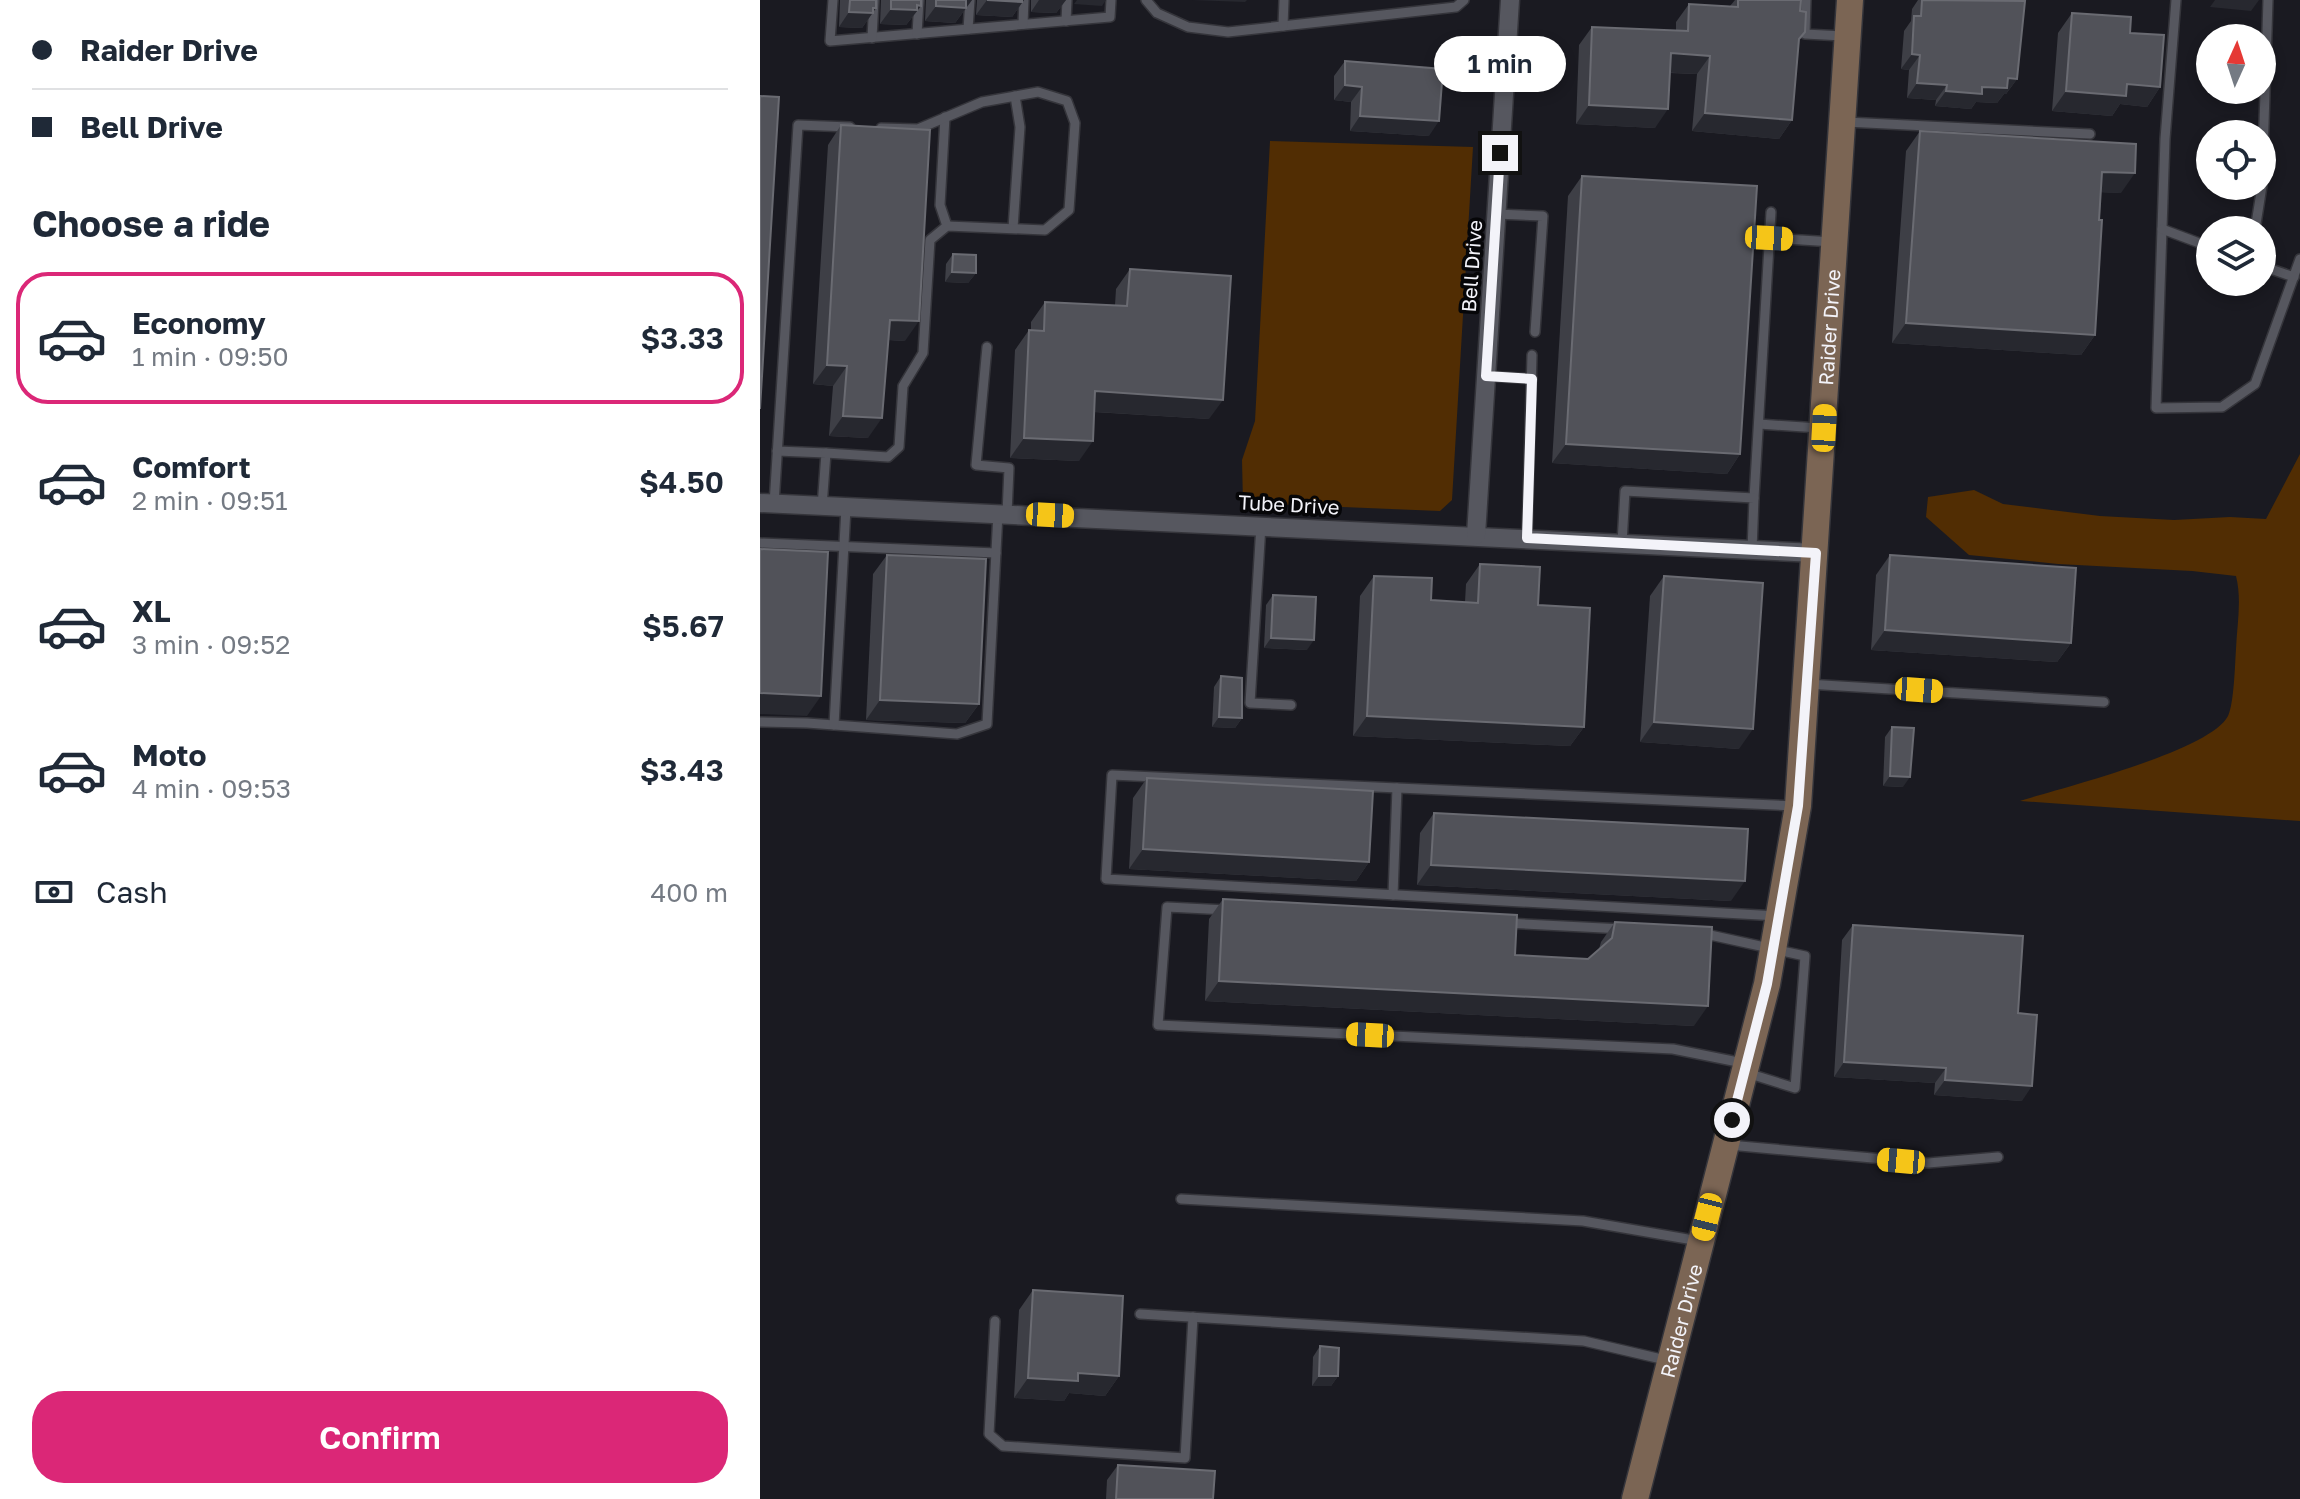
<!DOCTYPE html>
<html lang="en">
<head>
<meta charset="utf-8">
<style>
	:root { --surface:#fff; --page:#f6f6f7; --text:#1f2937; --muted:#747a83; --line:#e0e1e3; --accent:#db2777 }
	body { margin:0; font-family:"Golos Text",sans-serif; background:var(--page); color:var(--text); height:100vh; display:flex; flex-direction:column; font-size:30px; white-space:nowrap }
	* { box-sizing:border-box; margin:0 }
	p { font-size:26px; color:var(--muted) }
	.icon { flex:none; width:44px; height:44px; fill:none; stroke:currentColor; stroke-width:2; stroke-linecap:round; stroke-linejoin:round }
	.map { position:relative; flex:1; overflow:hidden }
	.panel { display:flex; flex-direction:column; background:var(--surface); width:760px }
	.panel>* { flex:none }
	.hud { display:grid; align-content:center; height:176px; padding:0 32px; background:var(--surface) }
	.needle { width:52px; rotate:3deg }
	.buttons { position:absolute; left:1436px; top:24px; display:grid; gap:16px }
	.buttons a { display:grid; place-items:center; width:80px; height:80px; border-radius:50%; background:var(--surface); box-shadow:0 4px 12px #0003; font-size:40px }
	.end { position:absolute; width:36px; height:36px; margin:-18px; border:10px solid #f3f3f9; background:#111; box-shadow:0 0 0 4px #111 }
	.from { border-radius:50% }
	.bubble { position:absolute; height:56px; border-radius:28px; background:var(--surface); box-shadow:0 4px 12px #0003; font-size:26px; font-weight:600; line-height:56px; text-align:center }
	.car { position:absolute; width:24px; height:48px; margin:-24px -12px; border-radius:10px; box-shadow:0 0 6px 2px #0007; background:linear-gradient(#f5c518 24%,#345 0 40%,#f5c518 0 76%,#345 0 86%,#f5c518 0) }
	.hud b { display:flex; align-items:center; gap:28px; height:76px; font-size:30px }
	.hud b+b { border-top:2px solid var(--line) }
	.hud i { width:20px; height:20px; background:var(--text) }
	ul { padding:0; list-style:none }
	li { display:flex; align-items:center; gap:24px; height:132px; margin:0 16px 12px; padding:0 16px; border:4px solid transparent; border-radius:32px }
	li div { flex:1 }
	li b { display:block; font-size:30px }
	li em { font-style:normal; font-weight:600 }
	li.on { border-color:var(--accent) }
	li>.icon { width:72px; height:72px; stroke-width:1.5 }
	h2 { padding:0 32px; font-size:36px; line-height:96px }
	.pay { display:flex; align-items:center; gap:20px; height:88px; padding:0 32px; font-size:30px }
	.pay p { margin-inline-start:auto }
	.primary-button { display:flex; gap:16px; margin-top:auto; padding:16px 32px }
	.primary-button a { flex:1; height:92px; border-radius:32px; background:var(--accent); color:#fff; font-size:32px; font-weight:600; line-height:92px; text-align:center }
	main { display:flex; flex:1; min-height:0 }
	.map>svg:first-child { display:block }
	.green { fill:#512d03 }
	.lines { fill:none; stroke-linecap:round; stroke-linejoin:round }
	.service-casing { stroke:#35353b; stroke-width:12 }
	.minor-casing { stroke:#35353b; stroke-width:21 }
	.secondary-casing { stroke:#35353b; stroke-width:29 }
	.service { stroke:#56575f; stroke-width:9 }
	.minor { stroke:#56575f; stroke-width:18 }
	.secondary { stroke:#7b6554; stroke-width:26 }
	.wall { fill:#3e3f46 }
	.shaded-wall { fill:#27282f }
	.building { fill:#515259; stroke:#6a6b72; stroke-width:2 }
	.route { stroke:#f3f3f9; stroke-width:10 }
	.labels { text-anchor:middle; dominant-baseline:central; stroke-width:7; stroke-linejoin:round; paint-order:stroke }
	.street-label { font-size:20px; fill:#f3f3f9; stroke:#060608 }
</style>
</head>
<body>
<main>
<section class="panel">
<div class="hud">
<b><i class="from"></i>Raider Drive</b>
<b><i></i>Bell Drive</b>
</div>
<h2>Choose a ride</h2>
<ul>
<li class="on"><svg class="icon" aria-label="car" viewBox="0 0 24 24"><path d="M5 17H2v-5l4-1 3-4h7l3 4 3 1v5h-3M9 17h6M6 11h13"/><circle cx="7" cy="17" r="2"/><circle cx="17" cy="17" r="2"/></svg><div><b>Economy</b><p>1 min · 09:50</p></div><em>$3.33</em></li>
<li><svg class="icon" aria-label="car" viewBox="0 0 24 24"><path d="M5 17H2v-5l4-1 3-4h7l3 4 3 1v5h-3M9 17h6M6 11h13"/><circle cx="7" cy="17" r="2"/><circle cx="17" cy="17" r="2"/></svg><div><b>Comfort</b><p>2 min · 09:51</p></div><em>$4.50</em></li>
<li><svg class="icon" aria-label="car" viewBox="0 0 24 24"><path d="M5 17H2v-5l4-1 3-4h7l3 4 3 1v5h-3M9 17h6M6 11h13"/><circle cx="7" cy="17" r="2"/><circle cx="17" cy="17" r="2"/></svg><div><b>XL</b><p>3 min · 09:52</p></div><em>$5.67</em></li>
<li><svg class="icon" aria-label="car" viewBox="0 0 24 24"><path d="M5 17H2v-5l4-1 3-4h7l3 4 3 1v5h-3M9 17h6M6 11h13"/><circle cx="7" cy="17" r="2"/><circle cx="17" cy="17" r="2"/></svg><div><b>Moto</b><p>4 min · 09:53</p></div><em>$3.43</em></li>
</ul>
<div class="pay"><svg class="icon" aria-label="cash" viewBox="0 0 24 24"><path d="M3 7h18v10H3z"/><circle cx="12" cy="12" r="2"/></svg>Cash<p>400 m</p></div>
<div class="primary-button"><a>Confirm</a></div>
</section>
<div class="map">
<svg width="1540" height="1499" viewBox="0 0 1540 1499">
	<rect width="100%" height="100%" fill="#1a1a21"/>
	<g class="green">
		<polygon points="510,141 713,147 692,500 680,511 483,503 482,460 495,421"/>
		<path d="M1540,454V821L1260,801C1301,788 1450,751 1468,716C1474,704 1475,664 1476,649C1477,625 1482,600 1476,576L1432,571L1298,564L1209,555L1166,517L1168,497L1214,490L1243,504L1340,516L1414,520L1470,517L1506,519Z"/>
	</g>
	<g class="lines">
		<defs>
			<g id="service">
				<polyline points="73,0 70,41 350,17 351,0"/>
				<polyline points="386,0 397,13 428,27 468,32 696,7 704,0"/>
				<polyline points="1046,0 1045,34 1083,36"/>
				<polyline points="1416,0 1405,139 1396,408 1462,407 1495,384 1540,259"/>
				<polyline points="306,21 307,0"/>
				<polyline points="263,24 264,0"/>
				<polyline points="523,26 524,0"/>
				<polyline points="208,29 210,0"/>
				<polyline points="157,34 159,0"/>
				<polyline points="112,38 114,0"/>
				<polyline points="185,117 180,205 187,226"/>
				<polyline points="1086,122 1330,134"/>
				<polyline points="1502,185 1508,0"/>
				<polyline points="736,214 783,216 775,332"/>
				<polyline points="253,228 260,127 255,96"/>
				<polyline points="1402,229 1450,247"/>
				<polyline points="1495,230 1502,186"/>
				<polyline points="1009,238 1073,242"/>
				<polyline points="1502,266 1534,277"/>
				<polyline points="227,347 216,465 249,468 247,514"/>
				<polyline points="726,376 772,379"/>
				<polyline points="999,424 1059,428"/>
				<polyline points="17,451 66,453 62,507"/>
				<polyline points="66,453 128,457 139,447 143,386 163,353 170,240 187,226 285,230 309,210 315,123 307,101 278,92 222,102 158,129 121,128"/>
				<polyline points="994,498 1011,212"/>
				<polyline points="14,504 38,125 90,127"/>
				<polyline points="501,525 490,703 531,705"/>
				<polyline points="767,538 772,355"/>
				<polyline points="0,543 236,553"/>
				<polyline points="862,543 865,491 994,498 992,550"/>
				<polyline points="1047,684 1344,702"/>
				<polyline points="0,722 47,723 197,734 227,724 238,513"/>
				<polyline points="74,725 86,508"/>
				<polyline points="633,895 637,788"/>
				<polyline points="467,910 407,907 398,1025 913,1049 983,1063"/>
				<polyline points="1018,916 346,879 352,775 1035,806"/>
				<polyline points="746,923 863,929"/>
				<polyline points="941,933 1045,956 1035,1088 987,1073"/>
				<polyline points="969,1145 1168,1163 1238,1157"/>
				<polyline points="421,1199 823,1221 939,1241"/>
				<polyline points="380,1314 824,1341 910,1361"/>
				<polyline points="235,1321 229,1434 243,1446 425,1458 433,1317"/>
			</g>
			<g id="minor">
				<polyline points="0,503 1056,553"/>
				<polyline points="716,535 750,0"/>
			</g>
			<g id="secondary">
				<path id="s1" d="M875,1499L1007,984L1038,806L1090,0"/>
			</g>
		</defs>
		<use href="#service" class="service-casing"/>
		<use href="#minor" class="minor-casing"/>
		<use href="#secondary" class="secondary-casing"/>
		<use href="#service" class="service"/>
		<use href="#minor" class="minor"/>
		<use href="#secondary" class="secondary"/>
	</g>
	<g class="wall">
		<polygon points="80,0 116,0 116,8 102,28 79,27"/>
		<polygon points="121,0 161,0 161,6 146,25 120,24"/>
		<polygon points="166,0 212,0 195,23 165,21"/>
		<polygon points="217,0 264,0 252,17 216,15"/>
		<polygon points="271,0 306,0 296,13 271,12"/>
		<polygon points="975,0 1041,0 1032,120 1019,139 932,131 937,74 910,73 895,128 816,124 819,45 832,27 916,31 916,22 929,4 970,6"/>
		<polygon points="1158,0 1261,0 1257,79 1246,94 1244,94 1237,103 1216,102 1211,109 1175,106 1176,100 1147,98 1149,70 1141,69 1144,31 1151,21 1152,9"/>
		<polygon points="1312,13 1370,33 1400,87 1387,107 1360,104 1352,116 1292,111 1298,33"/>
		<polygon points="585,61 669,136 590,131 591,102 574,100 574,76"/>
		<polygon points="81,125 145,341 128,340 108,438 69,436 73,386 53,384 68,145"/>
		<polygon points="1160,131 1361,193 1341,192 1335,335 1321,355 1132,343 1146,151"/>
		<polygon points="822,176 980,454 967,474 792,463 808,196"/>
		<polygon points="193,254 216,273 208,283 185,282 186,264"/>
		<polygon points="370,269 449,419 334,412 319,461 250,458 255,350 269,330 271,330 271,322 285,302 355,305 356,289"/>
		<polygon points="127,555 219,704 205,723 106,720 113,574"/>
		<polygon points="1130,555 1311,643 1297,662 1111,650 1116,575"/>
		<polygon points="720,564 824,727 810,746 593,736 600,596 614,576 671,600 705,602 706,584"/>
		<polygon points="904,576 979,749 880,742 890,596"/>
		<polygon points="513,595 547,650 504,648 506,605"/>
		<polygon points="461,676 482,718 475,728 452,727 454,687"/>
		<polygon points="1132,727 1143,787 1123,786 1125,737"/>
		<polygon points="387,778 609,862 596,881 369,869 373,798"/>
		<polygon points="674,813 971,901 657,885 660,833"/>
		<polygon points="463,899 755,955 828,959 839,949 841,942 855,922 934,1026 445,1001 449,919"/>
		<polygon points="1093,925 1258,1013 1262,1101 1174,1095 1175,1083 1074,1077 1082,940"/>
		<polygon points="273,1290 359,1376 345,1396 309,1393 304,1401 254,1398 259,1310"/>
		<polygon points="560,1346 578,1376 571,1386 552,1386 553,1357"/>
		<polygon points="358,1465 453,1499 346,1499 347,1480"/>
	</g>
	<g class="shaded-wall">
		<polygon points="205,0 212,0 195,23 165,21 176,6"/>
		<polygon points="227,0 264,0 252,17 216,15"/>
		<polygon points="279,0 306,0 296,13 271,12"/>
		<polygon points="317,0 346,0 342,6 314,4"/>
		<polygon points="432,0 487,0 485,2"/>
		<polygon points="1455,0 1499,0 1491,11 1450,7"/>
		<polygon points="157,5 161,6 146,25 120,24 131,9"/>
		<polygon points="113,8 116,8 102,28 79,27 89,12"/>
		<polygon points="911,53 950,56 937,74 898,72"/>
		<polygon points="1152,54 1160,55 1149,70 1141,69"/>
		<polygon points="1248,78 1257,79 1246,94 1244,94 1237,103 1216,102 1211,109 1175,106 1186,91 1222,87"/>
		<polygon points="1157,83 1187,85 1176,100 1147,98"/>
		<polygon points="1367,84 1400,87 1387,107 1360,104 1352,116 1292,111 1306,91"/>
		<polygon points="585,85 602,87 591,102 574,100"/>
		<polygon points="829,105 908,109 895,128 816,124"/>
		<polygon points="945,113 1032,120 1019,139 932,131"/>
		<polygon points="600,116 679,121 669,136 590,131"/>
		<polygon points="1342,172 1375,173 1361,193 1328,192"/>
		<polygon points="192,272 216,273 208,283 185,282"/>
		<polygon points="130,320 159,321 145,341 116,339"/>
		<polygon points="1146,323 1335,335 1321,355 1132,343"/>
		<polygon points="67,365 87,366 73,386 53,384"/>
		<polygon points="335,391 463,400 449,419 321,411"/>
		<polygon points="83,416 122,418 108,438 69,436"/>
		<polygon points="264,438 333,441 319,461 250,458"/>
		<polygon points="806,444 980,454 967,474 792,463"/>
		<polygon points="1125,630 1311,643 1297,662 1111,650"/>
		<polygon points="511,638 554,640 547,650 504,648"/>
		<polygon points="0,693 61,696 47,716 0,714"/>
		<polygon points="120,700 219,704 205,723 106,720"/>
		<polygon points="607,716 824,727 810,746 593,736"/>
		<polygon points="459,717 482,718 475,728 452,727"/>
		<polygon points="894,722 993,729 979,749 880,742"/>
		<polygon points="1130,776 1150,777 1143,787 1123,786"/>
		<polygon points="383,849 609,862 596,881 369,869"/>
		<polygon points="671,865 985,881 971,901 657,885"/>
		<polygon points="459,981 948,1006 934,1026 445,1001"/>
		<polygon points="1084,1062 1186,1068 1175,1083 1074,1077"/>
		<polygon points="1185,1080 1272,1086 1262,1101 1174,1095"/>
		<polygon points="318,1373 359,1376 345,1396 309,1393 304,1401 254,1398 268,1378"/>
		<polygon points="559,1376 578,1376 571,1386 552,1386"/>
	</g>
	<g class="building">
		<polygon points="90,0 116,0 116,8 113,8 113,13 89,12"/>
		<polygon points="131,0 161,0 161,6 157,5 157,10 131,9"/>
		<polygon points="176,0 206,0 206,8 176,6"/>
		<polygon points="227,0 262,0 262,2"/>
		<polygon points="978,0 1041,0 1040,11 1046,12 1045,32 1039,39 1032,120 945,113 950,56 911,53 908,109 829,105 832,27 928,31 929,4 978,7"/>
		<polygon points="1162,0 1265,1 1257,79 1248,78 1247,88 1222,87 1222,94 1186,91 1187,85 1157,83 1160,55 1152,54 1154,16 1161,16"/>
		<polygon points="1312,13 1371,17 1370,33 1404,35 1400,87 1367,84 1366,96 1306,91"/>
		<polygon points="585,61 683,69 679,121 600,116 602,87 585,85"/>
		<polygon points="0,96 19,97 0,409"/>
		<polygon points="81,125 170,130 159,321 130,320 122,418 83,416 87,366 67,365"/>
		<polygon points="1160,131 1376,144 1375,173 1342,172 1339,220 1342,220 1335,335 1146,323"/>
		<polygon points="822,176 997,186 980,454 806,444"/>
		<polygon points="193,254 216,255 216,273 192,272"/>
		<polygon points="370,269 471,276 463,400 335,391 333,441 264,438 269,330 284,331 285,302 367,306"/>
		<polygon points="0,549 68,552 61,696 0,693"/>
		<polygon points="127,555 226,559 219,704 120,700"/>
		<polygon points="1130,555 1316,568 1311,643 1125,630"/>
		<polygon points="720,564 780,567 778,605 830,608 824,727 607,716 614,576 672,578 671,600 718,603"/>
		<polygon points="904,576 1003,583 993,729 894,722"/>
		<polygon points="513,595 556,597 554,640 511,638"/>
		<polygon points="461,676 482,678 482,718 459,717"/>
		<polygon points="1132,727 1154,728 1150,777 1130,776"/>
		<polygon points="387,778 613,791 609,862 383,849"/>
		<polygon points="674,813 988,829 985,881 671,865"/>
		<polygon points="463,899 757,915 755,955 828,959 852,938 855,922 952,927 948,1006 459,981"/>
		<polygon points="1093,925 1263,936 1258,1013 1277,1015 1272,1086 1185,1080 1186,1068 1084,1062"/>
		<polygon points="273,1290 363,1296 359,1376 318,1373 318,1381 268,1378"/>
		<polygon points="560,1346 579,1348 578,1376 559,1376"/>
		<polygon points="358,1465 455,1471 453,1499 356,1499"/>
	</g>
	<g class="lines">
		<polyline class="route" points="740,153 726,376 772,379 767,538 1056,553 1038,806 1007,984 972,1120"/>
	</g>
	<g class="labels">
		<g class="street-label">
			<text transform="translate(711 266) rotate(-86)">Bell Drive</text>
			<text stroke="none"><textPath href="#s1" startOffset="1192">Raider Drive</textPath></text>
			<text transform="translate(529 504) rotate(3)">Tube Drive</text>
			<text stroke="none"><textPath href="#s1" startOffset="184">Raider Drive</textPath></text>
		</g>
	</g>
</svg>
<div class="buttons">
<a><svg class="needle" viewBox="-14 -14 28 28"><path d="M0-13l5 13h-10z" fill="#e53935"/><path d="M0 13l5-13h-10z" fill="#747a83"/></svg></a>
<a><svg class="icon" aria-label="locate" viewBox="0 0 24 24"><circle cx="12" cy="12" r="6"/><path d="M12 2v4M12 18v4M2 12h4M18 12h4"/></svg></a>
<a><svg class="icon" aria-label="layers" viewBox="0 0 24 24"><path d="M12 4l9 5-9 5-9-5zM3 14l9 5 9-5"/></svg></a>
</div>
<i class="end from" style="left:972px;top:1120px"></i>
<i class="end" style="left:740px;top:153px"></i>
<div class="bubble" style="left:674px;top:36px;width:132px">1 min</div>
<i class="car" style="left:1009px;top:238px;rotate:93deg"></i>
<i class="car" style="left:1064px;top:428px;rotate:3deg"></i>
<i class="car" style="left:290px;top:515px;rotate:93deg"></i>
<i class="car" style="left:1159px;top:690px;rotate:94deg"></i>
<i class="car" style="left:610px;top:1035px;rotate:273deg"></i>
<i class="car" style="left:1141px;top:1161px;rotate:275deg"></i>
<i class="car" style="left:947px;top:1217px;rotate:194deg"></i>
</div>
</main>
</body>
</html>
